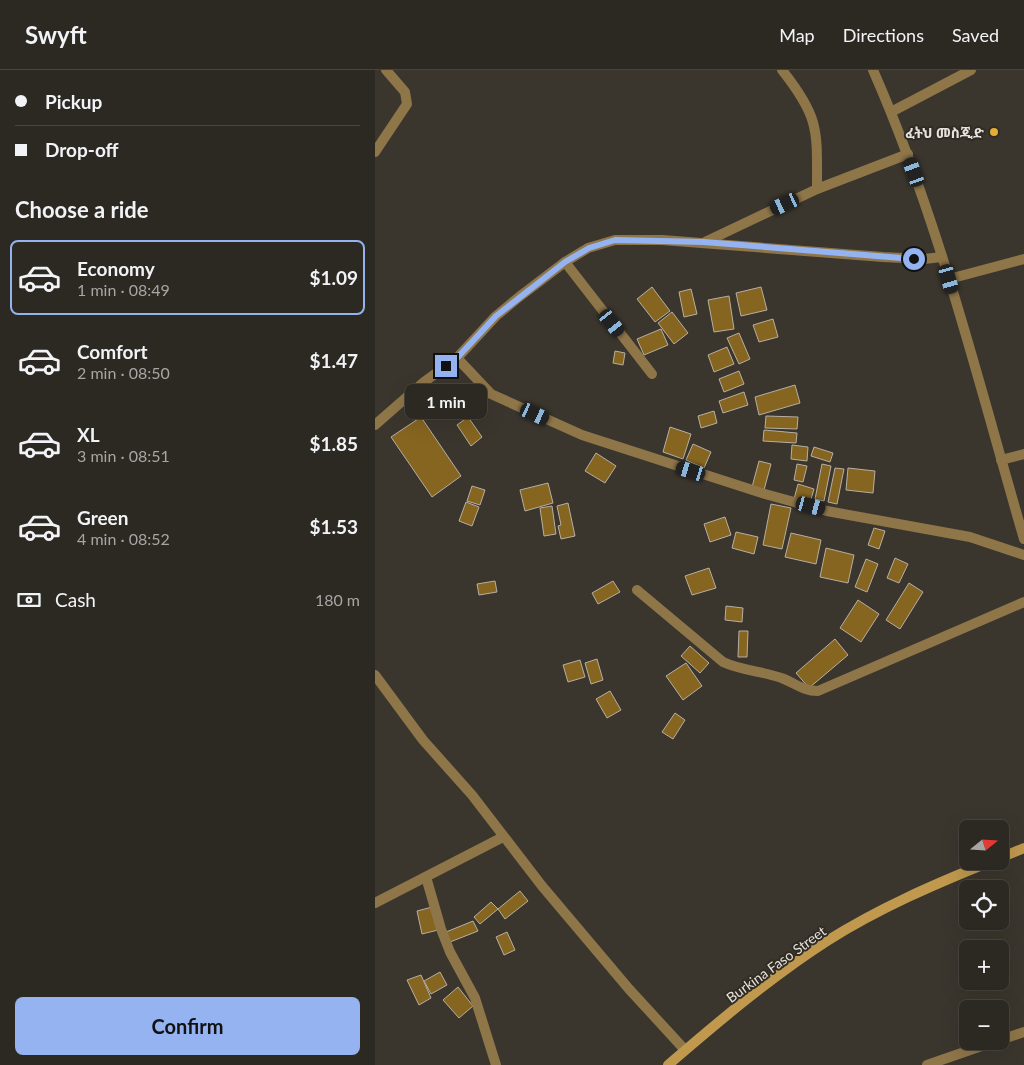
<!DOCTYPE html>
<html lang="en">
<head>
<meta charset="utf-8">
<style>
	:root { --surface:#2c2822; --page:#38342f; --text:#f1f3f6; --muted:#a6a6a5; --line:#484440; --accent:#95b2f1 }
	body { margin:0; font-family:Lato,"Noto Sans Ethiopic",sans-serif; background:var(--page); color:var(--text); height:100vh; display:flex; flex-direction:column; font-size:19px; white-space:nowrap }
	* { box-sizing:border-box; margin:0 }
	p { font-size:16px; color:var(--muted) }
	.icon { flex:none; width:28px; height:28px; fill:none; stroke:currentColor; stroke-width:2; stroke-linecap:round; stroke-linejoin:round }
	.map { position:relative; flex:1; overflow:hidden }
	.side { display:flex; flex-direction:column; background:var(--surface); width:375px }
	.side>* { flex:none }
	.top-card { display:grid; align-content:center; height:110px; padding:0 15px; background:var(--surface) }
	.needle { width:32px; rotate:72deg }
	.tools { position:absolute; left:584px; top:750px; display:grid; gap:10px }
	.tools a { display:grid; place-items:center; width:50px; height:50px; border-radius:8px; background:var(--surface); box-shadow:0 5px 20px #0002,0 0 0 1px var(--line); font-size:25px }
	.end { position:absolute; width:22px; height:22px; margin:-11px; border:6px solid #95b2f1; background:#111; box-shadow:0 0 0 2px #111 }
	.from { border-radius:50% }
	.bubble { position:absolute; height:35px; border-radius:8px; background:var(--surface); box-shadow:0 5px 20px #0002,0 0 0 1px var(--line); font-size:16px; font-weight:700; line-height:35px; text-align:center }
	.car { position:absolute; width:15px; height:30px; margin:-15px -8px; border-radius:6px; box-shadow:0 0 4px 1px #0007; background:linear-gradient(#222 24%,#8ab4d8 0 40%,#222 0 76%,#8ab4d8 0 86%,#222 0) }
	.top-card b { display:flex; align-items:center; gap:18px; height:48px; font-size:19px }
	.top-card b+b { border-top:1px solid var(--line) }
	.top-card i { width:12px; height:12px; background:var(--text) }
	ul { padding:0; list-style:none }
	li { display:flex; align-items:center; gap:15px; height:75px; margin:0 10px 8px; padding:0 5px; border:2px solid transparent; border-radius:8px }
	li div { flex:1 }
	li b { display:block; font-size:19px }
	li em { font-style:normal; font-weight:700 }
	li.on { border-color:var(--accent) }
	li>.icon { width:45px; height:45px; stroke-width:1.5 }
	h2 { padding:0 15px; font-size:22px; line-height:60px }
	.pay { display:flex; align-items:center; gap:12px; height:55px; padding:0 15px; font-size:19px }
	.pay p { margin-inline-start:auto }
	.action { display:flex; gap:10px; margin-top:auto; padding:10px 15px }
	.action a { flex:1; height:58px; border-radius:8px; background:var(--accent); color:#111; font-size:20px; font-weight:700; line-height:58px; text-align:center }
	header { display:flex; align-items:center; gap:30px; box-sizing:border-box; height:70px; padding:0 25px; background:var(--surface); border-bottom:1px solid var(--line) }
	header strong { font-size:24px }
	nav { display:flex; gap:28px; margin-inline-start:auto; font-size:18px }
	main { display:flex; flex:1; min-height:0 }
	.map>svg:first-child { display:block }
	.building { fill:#866520; stroke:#b6afa4 }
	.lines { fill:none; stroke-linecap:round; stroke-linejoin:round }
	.minor { stroke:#8f7649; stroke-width:10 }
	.secondary { stroke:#c0994e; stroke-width:10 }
	.route { stroke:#95b2f1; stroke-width:6 }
	.poi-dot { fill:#e5ad35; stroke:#312c23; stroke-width:2 }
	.labels { text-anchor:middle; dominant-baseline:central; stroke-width:4; stroke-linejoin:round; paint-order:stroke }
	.poi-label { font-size:14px; font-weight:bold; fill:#e6e2dd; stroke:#312c23; text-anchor:end }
	.street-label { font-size:14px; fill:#e6e2dd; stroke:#312c23 }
</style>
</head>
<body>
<header>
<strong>Swyft</strong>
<nav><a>Map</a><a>Directions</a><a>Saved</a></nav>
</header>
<main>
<section class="side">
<div class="top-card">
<b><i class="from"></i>Pickup</b>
<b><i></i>Drop-off</b>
</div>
<h2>Choose a ride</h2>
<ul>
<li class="on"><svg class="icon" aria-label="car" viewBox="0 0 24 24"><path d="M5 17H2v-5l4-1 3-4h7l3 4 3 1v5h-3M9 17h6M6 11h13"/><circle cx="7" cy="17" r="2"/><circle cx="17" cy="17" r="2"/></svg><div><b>Economy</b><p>1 min · 08:49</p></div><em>$1.09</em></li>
<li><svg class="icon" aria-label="car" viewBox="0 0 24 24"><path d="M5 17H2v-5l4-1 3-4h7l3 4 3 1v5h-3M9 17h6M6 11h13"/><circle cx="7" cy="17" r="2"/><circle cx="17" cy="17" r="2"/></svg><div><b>Comfort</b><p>2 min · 08:50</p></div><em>$1.47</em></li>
<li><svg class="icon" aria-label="car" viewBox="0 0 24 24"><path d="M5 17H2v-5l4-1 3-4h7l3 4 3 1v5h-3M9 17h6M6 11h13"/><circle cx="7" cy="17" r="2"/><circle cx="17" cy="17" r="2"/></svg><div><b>XL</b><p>3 min · 08:51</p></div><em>$1.85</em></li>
<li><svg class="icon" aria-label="car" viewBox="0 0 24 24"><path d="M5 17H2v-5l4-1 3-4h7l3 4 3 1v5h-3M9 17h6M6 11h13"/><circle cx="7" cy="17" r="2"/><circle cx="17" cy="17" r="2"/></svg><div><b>Green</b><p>4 min · 08:52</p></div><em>$1.53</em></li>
</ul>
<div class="pay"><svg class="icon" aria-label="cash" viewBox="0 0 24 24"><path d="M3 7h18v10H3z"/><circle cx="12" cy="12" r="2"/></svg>Cash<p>180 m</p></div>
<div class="action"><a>Confirm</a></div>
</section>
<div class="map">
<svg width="649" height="995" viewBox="0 0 649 995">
	<rect width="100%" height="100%" fill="#3b362d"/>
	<g class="building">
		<polygon points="277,217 295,241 280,252 262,229"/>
		<polygon points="386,217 392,240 366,246 361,223"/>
		<polygon points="316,219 322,244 309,247 304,222"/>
		<polygon points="354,226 359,259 339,262 333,230"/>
		<polygon points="297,242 313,263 299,274 283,253"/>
		<polygon points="398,249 403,267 384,272 378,255"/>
		<polygon points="286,259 293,275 269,285 262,269"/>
		<polygon points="364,263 375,289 364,294 352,268"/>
		<polygon points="352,277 359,294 339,302 333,285"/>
		<polygon points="240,281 250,283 248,295 238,293"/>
		<polygon points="364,301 369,314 349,322 344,309"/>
		<polygon points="420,315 425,333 384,345 380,327"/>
		<polygon points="369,322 373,335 348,343 344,331"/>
		<polygon points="339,341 342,353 326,358 323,346"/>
		<polygon points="391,346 423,347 422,359 390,358"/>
		<polygon points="46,347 86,406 57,427 16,367"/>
		<polygon points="93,347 107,367 96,376 82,355"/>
		<polygon points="295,357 316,364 308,389 288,382"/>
		<polygon points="389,360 422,363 421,373 388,371"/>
		<polygon points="318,374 336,382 329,398 311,390"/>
		<polygon points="417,375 433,377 432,391 416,389"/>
		<polygon points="439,377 458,383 455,392 436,386"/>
		<polygon points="221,383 241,396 230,413 210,401"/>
		<polygon points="384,391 396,394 389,420 377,417"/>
		<polygon points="422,394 432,396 428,412 419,410"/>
		<polygon points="447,394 456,396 449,431 440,429"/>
		<polygon points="460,398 469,399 462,434 453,432"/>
		<polygon points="473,398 500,401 498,423 471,420"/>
		<polygon points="173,413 178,433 150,441 145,420"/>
		<polygon points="423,414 439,419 435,433 419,429"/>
		<polygon points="97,416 110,420 105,435 92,431"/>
		<polygon points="91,432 104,437 97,456 84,451"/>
		<polygon points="193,433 200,466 186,469 183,456 186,455 182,436"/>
		<polygon points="396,434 416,438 407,479 388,475"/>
		<polygon points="177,436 181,464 169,466 165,438"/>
		<polygon points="350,447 356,465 335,472 329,454"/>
		<polygon points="499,458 510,461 504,479 493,475"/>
		<polygon points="361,462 383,467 379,484 357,478"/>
		<polygon points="416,463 446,470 441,494 410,487"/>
		<polygon points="451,478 479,485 473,513 445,507"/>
		<polygon points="520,488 533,494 524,513 512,508"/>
		<polygon points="491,489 503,494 492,522 480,517"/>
		<polygon points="334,498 341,518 317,525 310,506"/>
		<polygon points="120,511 122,522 104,525 102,514"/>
		<polygon points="238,511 245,522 223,534 217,523"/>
		<polygon points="534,513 548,522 525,559 511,550"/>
		<polygon points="483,530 504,544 486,572 465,558"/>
		<polygon points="351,536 368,538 367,552 350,550"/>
		<polygon points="364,561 373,561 372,587 363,587"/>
		<polygon points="460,569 473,585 434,618 421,603"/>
		<polygon points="315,576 334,593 325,603 306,586"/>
		<polygon points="222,589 228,610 216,614 210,593"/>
		<polygon points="205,590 210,607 193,612 188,595"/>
		<polygon points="311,593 327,616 308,630 291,606"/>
		<polygon points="235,621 246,640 232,648 221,629"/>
		<polygon points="300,643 310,650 298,669 287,662"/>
		<polygon points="145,821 153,831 130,849 123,839"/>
		<polygon points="116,832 123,839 105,854 99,847"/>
		<polygon points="57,837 63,860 47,864 42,841"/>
		<polygon points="98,851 103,861 75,872 71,862"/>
		<polygon points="132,862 140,880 129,885 121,867"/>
		<polygon points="65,902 72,915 56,924 49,911"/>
		<polygon points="46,905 56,928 44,935 32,910"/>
		<polygon points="83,917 98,936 84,948 68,930"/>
	</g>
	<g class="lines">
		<g class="minor">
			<path d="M407,0C445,48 442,60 442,119"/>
			<path d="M498,0C564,150 603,311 649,469"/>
			<polyline points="516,42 596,0"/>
			<polyline points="0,82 32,34 30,22 11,0"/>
			<polyline points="330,172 442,119 533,84"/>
			<polyline points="190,192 277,304"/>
			<polyline points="574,209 649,189"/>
			<polyline points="82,288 116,324 207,365 390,424 452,441 595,467 649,485"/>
			<polyline points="0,355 49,312 82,288 121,246 144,227 190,192 213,178 240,170 287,170 508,187 549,189 567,187"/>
			<polyline points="626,390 649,384"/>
			<path d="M262,520L348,592C367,601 389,601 409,609C421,614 429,621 443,621L649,532"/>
			<polyline points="0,605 48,670 97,725 167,816 254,919 310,980"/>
			<polyline points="51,807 66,859 75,882 100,928 121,995"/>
			<polyline points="0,833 128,767"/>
			<polyline points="625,970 649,962"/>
			<polyline points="552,995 621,971"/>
		</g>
		<g class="secondary">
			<polyline points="625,788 649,778"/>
			<path d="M293,995C343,952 396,907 452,871C504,838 560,814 617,791"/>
		</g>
	</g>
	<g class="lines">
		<polyline class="route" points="71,296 82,288 121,246 190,192 214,178 240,170 329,172 539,189"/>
	</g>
	<circle class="poi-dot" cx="619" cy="62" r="5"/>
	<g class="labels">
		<g class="poi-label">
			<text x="609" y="62">ፈትህ መስጂድ</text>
		</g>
		<g class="street-label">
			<text transform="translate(401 894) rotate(-36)">Burkina Faso Street</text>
		</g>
	</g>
</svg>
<div class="tools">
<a><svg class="needle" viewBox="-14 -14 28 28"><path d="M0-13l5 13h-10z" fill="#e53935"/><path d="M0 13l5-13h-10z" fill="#a6a6a5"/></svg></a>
<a><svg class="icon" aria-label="locate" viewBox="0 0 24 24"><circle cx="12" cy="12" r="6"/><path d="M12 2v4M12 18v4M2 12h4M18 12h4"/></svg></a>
<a>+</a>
<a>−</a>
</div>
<i class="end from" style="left:539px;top:189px"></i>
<i class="end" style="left:71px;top:296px"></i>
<div class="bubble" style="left:30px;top:314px;width:82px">1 min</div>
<i class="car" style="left:539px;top:102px;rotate:340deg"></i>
<i class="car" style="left:410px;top:134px;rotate:245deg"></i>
<i class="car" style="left:574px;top:209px;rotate:164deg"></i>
<i class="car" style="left:237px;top:253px;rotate:141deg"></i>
<i class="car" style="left:160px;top:344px;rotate:115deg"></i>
<i class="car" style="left:316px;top:401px;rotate:287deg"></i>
<i class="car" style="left:436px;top:436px;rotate:105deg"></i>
</div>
</main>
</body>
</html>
